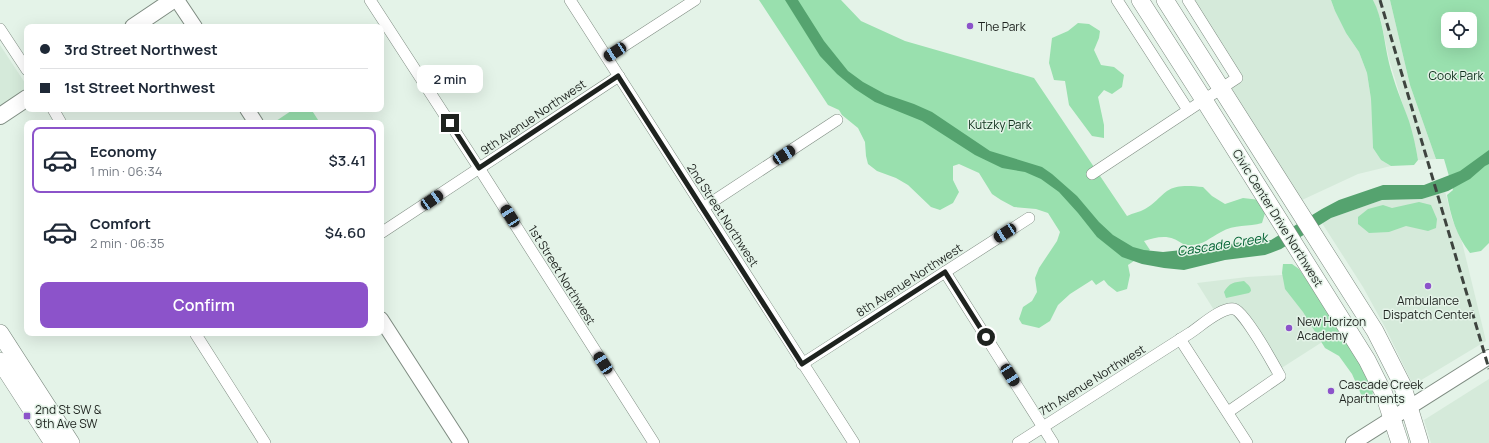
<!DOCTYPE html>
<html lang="en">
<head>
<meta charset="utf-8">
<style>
	:root { --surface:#fff; --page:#f6f6f7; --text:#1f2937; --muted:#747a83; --line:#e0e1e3; --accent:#8c53ca }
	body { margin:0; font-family:Manrope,sans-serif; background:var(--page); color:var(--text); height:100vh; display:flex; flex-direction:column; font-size:15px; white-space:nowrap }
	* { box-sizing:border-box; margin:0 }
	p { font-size:13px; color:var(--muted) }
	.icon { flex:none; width:22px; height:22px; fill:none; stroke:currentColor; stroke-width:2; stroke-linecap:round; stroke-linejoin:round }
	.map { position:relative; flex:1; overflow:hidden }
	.panel { position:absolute; left:24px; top:120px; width:360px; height:216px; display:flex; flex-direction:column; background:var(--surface); border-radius:8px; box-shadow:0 4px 16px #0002 }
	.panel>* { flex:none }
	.banner { position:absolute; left:24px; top:24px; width:360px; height:88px; border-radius:8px; box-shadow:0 4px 16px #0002; display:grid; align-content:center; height:88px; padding:0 16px; background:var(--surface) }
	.tools { position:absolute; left:1441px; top:12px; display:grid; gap:8px }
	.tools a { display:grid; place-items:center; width:36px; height:36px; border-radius:8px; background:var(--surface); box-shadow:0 4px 16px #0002; font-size:20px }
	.end { position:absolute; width:18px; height:18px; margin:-9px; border:5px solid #1e231f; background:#fff; box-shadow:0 0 0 2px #fff }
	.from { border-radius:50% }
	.bubble { position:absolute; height:28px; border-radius:8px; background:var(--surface); box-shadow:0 4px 16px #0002; font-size:13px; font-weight:600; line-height:28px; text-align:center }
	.car { position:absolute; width:12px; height:24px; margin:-12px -6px; border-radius:5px; box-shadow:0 0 3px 1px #0007; background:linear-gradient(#222 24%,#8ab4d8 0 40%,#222 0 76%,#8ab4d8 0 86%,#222 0) }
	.banner b { display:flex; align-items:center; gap:14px; height:38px; font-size:15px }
	.banner b+b { border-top:1px solid var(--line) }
	.banner i { width:10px; height:10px; background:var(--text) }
	ul { padding:7px 0 0; list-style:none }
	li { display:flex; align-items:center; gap:12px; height:66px; margin:0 8px 6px; padding:0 8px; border:2px solid transparent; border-radius:8px }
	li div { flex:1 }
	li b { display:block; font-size:15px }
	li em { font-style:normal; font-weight:600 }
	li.active { border-color:var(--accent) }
	li>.icon { width:36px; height:36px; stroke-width:1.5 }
	.action { display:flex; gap:8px; margin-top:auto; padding:8px 16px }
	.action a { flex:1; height:46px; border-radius:8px; background:var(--accent); color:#fff; font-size:16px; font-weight:600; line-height:46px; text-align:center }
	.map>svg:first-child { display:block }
	.built { fill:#d5eada }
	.green { fill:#99e0ae; fill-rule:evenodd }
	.water { fill:#55a36f }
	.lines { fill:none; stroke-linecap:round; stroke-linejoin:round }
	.minor-casing { stroke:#7f8c82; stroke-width:12 }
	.tertiary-casing { stroke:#7f8c82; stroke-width:16 }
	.secondary-casing { stroke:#7f8c82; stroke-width:18 }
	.primary-casing { stroke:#7f8c82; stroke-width:18 }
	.minor { stroke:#fff; stroke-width:11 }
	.tertiary { stroke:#fff; stroke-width:14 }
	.secondary { stroke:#fff; stroke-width:16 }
	.primary { stroke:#fff; stroke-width:17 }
	.rail { stroke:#3e443f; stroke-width:3; stroke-dasharray:8 4; stroke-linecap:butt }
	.route { stroke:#1e231f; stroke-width:5 }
	.poi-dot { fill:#8c53ca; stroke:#e4f3e8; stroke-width:1.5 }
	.labels { text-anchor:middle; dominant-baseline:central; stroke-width:3; stroke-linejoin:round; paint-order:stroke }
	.poi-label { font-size:12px; fill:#1e231f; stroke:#e4f3e8; text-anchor:start }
	.park-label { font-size:12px; fill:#0f311c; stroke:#e4f3e8 }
	.street-label { font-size:12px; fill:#1e231f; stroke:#e4f3e8 }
	.water-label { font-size:13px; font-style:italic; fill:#006232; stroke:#e4f3e8 }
</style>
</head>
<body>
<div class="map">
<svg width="1489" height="443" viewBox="0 0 1489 443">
	<rect width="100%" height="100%" fill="#e4f3e8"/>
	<g class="built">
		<polygon points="1192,0 1331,0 1335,11 1346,33 1359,52 1367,73 1371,99 1373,148 1381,160 1391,166 1358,174 1302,200 1231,87 1242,80"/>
		<polygon points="1373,0 1390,0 1410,85 1436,159 1418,160 1416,148 1389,59 1381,21"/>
		<polygon points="0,45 27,86 27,93 0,111"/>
		<polygon points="1445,191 1452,219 1462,242 1486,341 1413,385 1386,329 1363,287 1322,223 1331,218 1382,200 1422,199"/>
		<polygon points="1282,275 1292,276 1330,337 1280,369 1240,307 1219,318 1197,283 1247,277"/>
		<polygon points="1489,379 1489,443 1431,443 1424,420"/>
	</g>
	<g class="green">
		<path d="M759,0H841L861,21L905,41L1034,78L1127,216C1133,213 1140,212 1145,209C1154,204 1159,197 1167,191C1177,184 1192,186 1203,187L1212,196L1225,204L1243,198L1260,200L1266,210L1262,223C1249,227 1234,224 1221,232C1209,238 1203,246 1188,245C1183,245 1179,241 1174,239C1164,235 1154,238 1144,241L1150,250L1128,265L1130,275L1127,289L1117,292L1108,285L1104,280L1096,285L1092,280L1070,294L1058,305L1050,321L1039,328L1022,324L1019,319L1023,307L1032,301L1037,292L1035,278L1039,268L1057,241L1060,232L1048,213L1036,209L1014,207L1001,200L992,194L979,173L959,164L953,166V180L959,192L953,203L940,210L931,207L908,185L896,178L877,171L868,164L866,156L865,142L858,128L842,115L839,110L828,105Z"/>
		<path d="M1331,0H1373C1383,19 1384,42 1389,63C1394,83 1402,102 1409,121C1413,134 1416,147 1418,160L1414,165L1391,166L1381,160L1373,148L1371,99L1367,73L1359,52L1346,33L1335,11Z"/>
		<path d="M1390,0H1489V243L1481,251L1470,253C1456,235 1451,217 1447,195L1453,190L1444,159H1436L1410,85ZM1448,19H1470V41H1448Z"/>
		<polygon points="1078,23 1089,24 1100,31 1099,38 1094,50 1101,65 1114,67 1124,75 1122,87 1112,94 1104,90 1098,97 1104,125 1104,138 1092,136 1069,105 1065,81 1054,80 1049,63 1052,38 1068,31"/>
		<polygon points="294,109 311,109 320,123 273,123"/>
		<polygon points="1419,202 1431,205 1437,219 1436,228 1428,231 1406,226 1389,232 1369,233 1358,224 1358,217 1368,209 1383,205 1392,208"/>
		<polygon points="1283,264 1292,264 1299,269 1354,349 1373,390 1372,402 1364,401 1352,374 1339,356 1325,348 1303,312 1285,289 1282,273"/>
		<path d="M1244,281C1247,284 1251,286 1251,291L1249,293L1226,298L1224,292C1229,283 1234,282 1244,281Z"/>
	</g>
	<polygon class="water" points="785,0 798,0 824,41 848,71 863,82 885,94 914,104 932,112 990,151 1042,167 1052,174 1077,196 1099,222 1113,235 1133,247 1144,250 1163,252 1220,246 1241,242 1259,242 1271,240 1322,209 1339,200 1383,185 1424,185 1460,171 1489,150 1489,164 1485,166 1470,179 1448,191 1422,199 1382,200 1331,218 1281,249 1265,255 1225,260 1184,270 1164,268 1142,264 1122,257 1097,237 1078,213 1059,192 1041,179 1025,172 1002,168 975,155 922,121 875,102 855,89 837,74 820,56"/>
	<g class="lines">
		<defs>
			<g id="minor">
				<polyline points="370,0 479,168 654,443"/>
				<polyline points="570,0 854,443"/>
				<polyline points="1117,0 1188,110"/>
				<polyline points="0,29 27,70"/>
				<polyline points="607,57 695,0"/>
				<polyline points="53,109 61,123"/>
				<polyline points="1092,174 1237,78 1188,0"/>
				<polyline points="703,208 837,120"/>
				<polyline points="381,233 619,76"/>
				<polyline points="945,272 1053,443"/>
				<polyline points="195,333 265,443"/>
				<polyline points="1180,339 1247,443"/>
				<polyline points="802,364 1029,218"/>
				<path d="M1018,443C1075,406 1133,370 1190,333C1201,326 1221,307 1234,309C1244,311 1274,365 1280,376L1228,412"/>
			</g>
			<g id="tertiary">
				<polyline points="177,0 195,27"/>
				<polyline points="247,109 256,123"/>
				<polyline points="381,319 461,443"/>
				<polyline points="1353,443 1489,357"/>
			</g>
			<g id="secondary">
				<polyline points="133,27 173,0"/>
				<polyline points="0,116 27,98"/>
			</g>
			<g id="primary">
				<polyline points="1140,0 1204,100 1367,360 1384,394 1400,443"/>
				<polyline points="1165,0 1375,331 1402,384 1420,443"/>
				<polyline points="0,333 71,443"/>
				<polyline points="0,361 53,443"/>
			</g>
		</defs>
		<use href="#minor" class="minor-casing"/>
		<use href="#tertiary" class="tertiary-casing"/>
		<use href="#secondary" class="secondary-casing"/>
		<use href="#primary" class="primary-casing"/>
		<use href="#minor" class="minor"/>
		<use href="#tertiary" class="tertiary"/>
		<use href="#secondary" class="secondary"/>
		<use href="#primary" class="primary"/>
		<polyline class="rail" points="1380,0 1489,369"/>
	</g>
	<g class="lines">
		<polyline class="route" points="450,123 479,168 618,76 802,364 945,272 986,337"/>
	</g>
	<g class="poi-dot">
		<circle cx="970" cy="26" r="4"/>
		<circle cx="1428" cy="286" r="4"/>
		<circle cx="1289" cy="328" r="4"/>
		<circle cx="1331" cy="391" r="4"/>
		<rect x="23" y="412" width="8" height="8" rx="2"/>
	</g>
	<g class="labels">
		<g class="poi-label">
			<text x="978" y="26">The Park</text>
			<text x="1428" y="300" text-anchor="middle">Ambulance<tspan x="1428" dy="14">Dispatch Center</tspan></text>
			<text x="1297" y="321">New Horizon<tspan x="1297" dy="14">Academy</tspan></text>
			<text x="1339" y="384">Cascade Creek<tspan x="1339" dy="14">Apartments</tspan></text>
			<text x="35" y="409">2nd St SW &amp;<tspan x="35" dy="14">9th Ave SW</tspan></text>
		</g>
		<g class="park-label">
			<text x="1456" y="75">Cook Park</text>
			<text x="1000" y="124">Kutzky Park</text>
		</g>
		<g class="street-label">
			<text transform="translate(533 117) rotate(-34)">9th Avenue Northwest</text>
			<text transform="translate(723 215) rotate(57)">2nd Street Northwest</text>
			<text transform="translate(1278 218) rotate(58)">Civic Center Drive Northwest</text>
			<text transform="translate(562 275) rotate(58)">1st Street Northwest</text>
			<text transform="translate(909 280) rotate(-33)">8th Avenue Northwest</text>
			<text transform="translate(1092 380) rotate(-32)">7th Avenue Northwest</text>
		</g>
		<g class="water-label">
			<text transform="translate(1222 244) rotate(-9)">Cascade Creek</text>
		</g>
	</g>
</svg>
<div class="tools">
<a><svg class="icon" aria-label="locate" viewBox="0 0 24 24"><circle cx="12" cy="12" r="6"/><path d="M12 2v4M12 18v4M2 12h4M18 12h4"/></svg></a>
</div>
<i class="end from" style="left:986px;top:337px"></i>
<i class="end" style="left:450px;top:123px"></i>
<div class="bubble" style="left:417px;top:65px;width:66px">2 min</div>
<i class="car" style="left:615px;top:52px;rotate:237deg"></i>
<i class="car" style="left:784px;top:155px;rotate:57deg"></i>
<i class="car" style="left:432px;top:200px;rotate:56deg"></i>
<i class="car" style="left:510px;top:216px;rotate:327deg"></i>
<i class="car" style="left:1005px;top:233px;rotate:237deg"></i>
<i class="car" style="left:603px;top:363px;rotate:327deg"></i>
<i class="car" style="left:1010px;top:375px;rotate:147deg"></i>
<div class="banner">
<b><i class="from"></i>3rd Street Northwest</b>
<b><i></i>1st Street Northwest</b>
</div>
<section class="panel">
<ul>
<li class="active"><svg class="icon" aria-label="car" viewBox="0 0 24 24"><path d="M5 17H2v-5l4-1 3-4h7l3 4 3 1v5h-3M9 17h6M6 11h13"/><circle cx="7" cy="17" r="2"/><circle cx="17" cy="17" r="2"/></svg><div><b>Economy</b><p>1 min · 06:34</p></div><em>$3.41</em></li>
<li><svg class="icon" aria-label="car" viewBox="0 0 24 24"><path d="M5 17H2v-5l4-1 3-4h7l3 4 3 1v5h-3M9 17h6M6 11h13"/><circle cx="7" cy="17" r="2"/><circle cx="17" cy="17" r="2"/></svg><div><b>Comfort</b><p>2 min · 06:35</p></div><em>$4.60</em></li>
</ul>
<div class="action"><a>Confirm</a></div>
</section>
</div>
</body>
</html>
